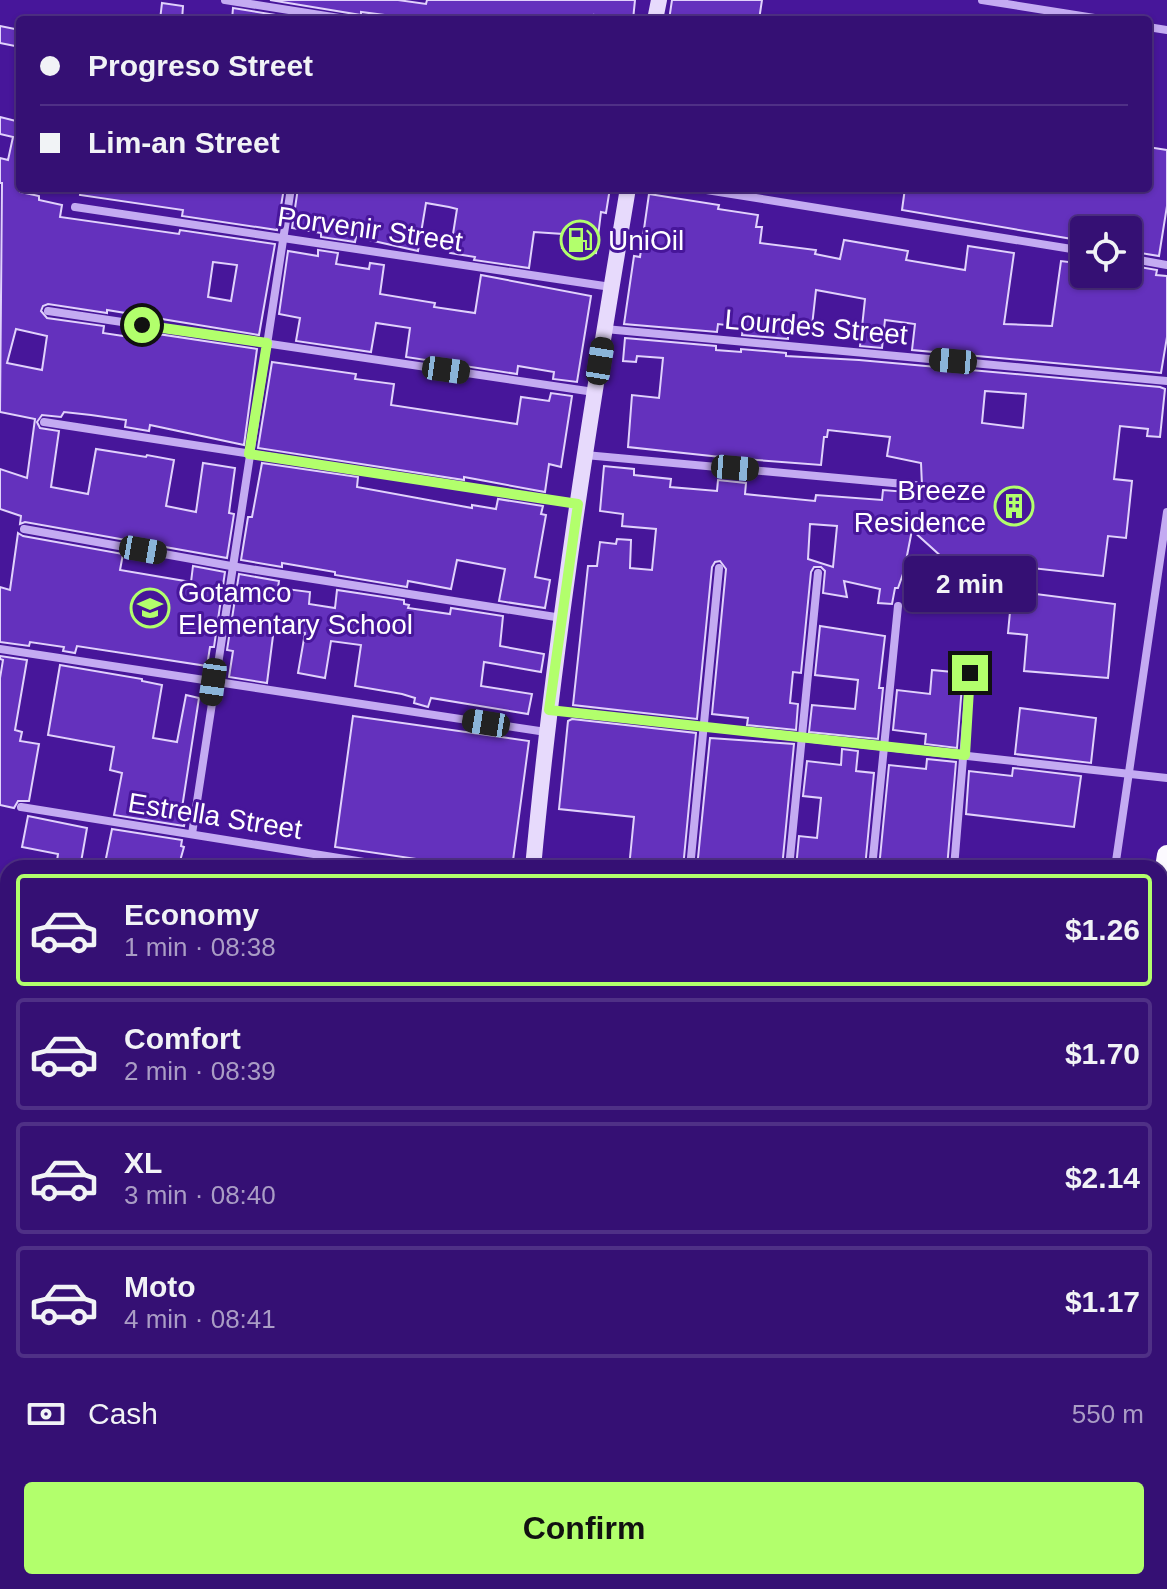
<!DOCTYPE html>
<html lang="en">
<head>
<meta charset="utf-8">
<style>
	:root { --surface:#351074; --page:#401e7c; --text:#f1f3f6; --muted:#aa9dc5; --line:#4f3086; --accent:#b2ff6c }
	body { margin:0; font-family:Helvetica,sans-serif; background:var(--page); color:var(--text); height:100vh; display:flex; flex-direction:column; font-size:30px; white-space:nowrap }
	* { box-sizing:border-box; margin:0 }
	p { font-size:26px; color:var(--muted) }
	.icon { flex:none; width:44px; height:44px; fill:none; stroke:currentColor; stroke-width:2; stroke-linecap:round; stroke-linejoin:round }
	.map { position:relative; flex:1; overflow:hidden }
	.details { position:absolute; left:0px; top:860px; width:1168px; height:730px; display:flex; flex-direction:column; background:var(--surface); border-radius:24px 24px 0 0; box-shadow:0 2px 6px #0004,0 0 0 2px var(--line) }
	.details>* { flex:none }
	.hud { position:absolute; left:16px; top:16px; width:1136px; height:176px; border-radius:8px; box-shadow:0 2px 6px #0004,0 0 0 2px var(--line); display:grid; align-content:center; height:176px; padding:0 24px; background:var(--surface) }
	.tools { position:absolute; left:1070px; top:216px; display:grid; gap:16px }
	.tools a { display:grid; place-items:center; width:72px; height:72px; border-radius:8px; background:var(--surface); box-shadow:0 2px 6px #0004,0 0 0 2px var(--line); font-size:40px }
	.end { position:absolute; width:36px; height:36px; margin:-18px; border:10px solid #b2ff6c; background:#111; box-shadow:0 0 0 4px #111 }
	.from { border-radius:50% }
	.bubble { position:absolute; height:56px; border-radius:8px; background:var(--surface); box-shadow:0 2px 6px #0004,0 0 0 2px var(--line); font-size:26px; font-weight:700; line-height:56px; text-align:center }
	.car { position:absolute; width:24px; height:48px; margin:-24px -12px; border-radius:10px; box-shadow:0 0 6px 2px #0007; background:linear-gradient(#222 24%,#8ab4d8 0 40%,#222 0 76%,#8ab4d8 0 86%,#222 0) }
	.hud b { display:flex; align-items:center; gap:28px; height:76px; font-size:30px }
	.hud b+b { border-top:2px solid var(--line) }
	.hud i { width:20px; height:20px; background:var(--text) }
	ul { padding:14px 0 0; list-style:none }
	li { display:flex; align-items:center; gap:24px; height:112px; margin:0 16px 12px; padding:0 8px; border:4px solid var(--line); border-radius:8px }
	li div { flex:1 }
	li b { display:block; font-size:30px }
	li em { font-style:normal; font-weight:700 }
	li.selected { border-color:var(--accent) }
	li>.icon { width:72px; height:72px; stroke-width:1.5 }
	.pay { display:flex; align-items:center; gap:20px; height:88px; padding:0 24px; font-size:30px }
	.pay p { margin-inline-start:auto }
	.cta { display:flex; gap:16px; margin-top:auto; padding:16px 24px }
	.cta a { flex:1; height:92px; border-radius:8px; background:var(--accent); color:#111; font-size:32px; font-weight:700; line-height:92px; text-align:center }
	.map>svg:first-child { display:block }
	.green { fill:#541eb4 }
	.building { fill:#6431bd; stroke:#e1d2fc; stroke-width:2; fill-rule:evenodd }
	.lines { fill:none; stroke-linecap:round; stroke-linejoin:round }
	.minor { stroke:#c4abf2; stroke-width:8 }
	.tertiary { stroke:#c4abf2; stroke-width:14 }
	.secondary { stroke:#e7dafc; stroke-width:16 }
	.primary { stroke:#faf6ff; stroke-width:20 }
	.trunk { stroke:#fcfaff; stroke-width:20 }
	.route { stroke:#b2ff6c; stroke-width:10 }
	.labels { text-anchor:middle; dominant-baseline:central; stroke-width:6; stroke-linejoin:round; paint-order:stroke }
	.street-label { font-size:28px; fill:#fff; stroke:#47169a }
	.poi-label { font-size:28px; fill:#fff; stroke:#47169a; text-anchor:start }
</style>
</head>
<body>
<div class="map">
<svg width="1167" height="1589" viewBox="0 0 1167 1589">
	<rect width="100%" height="100%" fill="#47169a"/>
	<polygon class="green" points="1167,1389 1167,1589 1137,1589 1137,1582 1160,1582 1160,1395"/>
	<g class="building">
		<polygon points="270,0 398,0 426,4 427,0 635,0 633,20 594,15 594,20 399,20 399,17 361,12 361,15"/>
		<polygon points="672,0 762,0 759,20 669,20"/>
		<polygon points="162,3 183,6 182,20 160,20"/>
		<polygon points="233,8 307,20 232,20"/>
		<polygon points="0,26 20,30 20,47 0,43"/>
		<path d="M0,117L20,122V192L39,196V200L62,205L60,217L179,234L180,230L275,244L259,335L107,310V313L48,304L43,306L41,311L47,318L104,326L103,333L150,340L151,333L257,349L244,445L150,425L149,431L125,427L126,420L91,415L64,412L61,417L42,415L37,422L40,428L59,431L51,487L88,494L96,449L146,457L147,455L174,460L166,506L196,512L203,463L235,468L229,513L234,514L227,558L25,522L20,524L21,516L0,509V469L27,478L35,419L0,412L2,183H0V158L8,160L13,137L0,134ZM213,262L237,265L231,301L208,297ZM16,329L47,336L42,370L7,363Z"/>
		<polygon points="1148,147 1167,150 1167,206 1159,256 1128,251 1128,230 1084,230 1084,241 902,210 905,188 1148,188"/>
		<polygon points="81,188 284,188 277,230 182,216 183,210 80,195"/>
		<polygon points="298,188 610,188 606,213 601,212 596,253 562,248 563,234 534,232 529,268 474,260 475,257 450,253 457,209 449,207 426,203 418,251 356,237 355,242 321,237 321,233 292,228"/>
		<polygon points="649,194 719,205 718,209 758,215 756,227 762,227 760,243 816,250 815,254 840,259 844,240 908,251 906,260 965,270 968,246 1014,253 1004,324 1052,326 1061,261 1084,264 1084,274 1128,274 1128,265 1157,270 1156,275 1167,276 1167,337 1161,373 912,350 915,324 885,320 882,348 860,346 865,299 816,290 811,335 788,332 788,339 742,335 743,327 718,324 717,332 624,324 634,256 640,257"/>
		<polygon points="318,250 338,253 336,264 369,269 370,263 384,265 380,294 435,303 434,307 475,313 481,275 591,296 577,382 553,379 554,372 518,366 517,374 406,357 410,328 376,323 371,352 296,341 300,318 279,314 288,251 318,256"/>
		<path d="M625,338L716,346V350L741,352V349L786,353V356L859,360L1160,387L1165,389L1160,437L1147,436L1148,429L1120,426L1114,479L1132,481L1126,538L1108,536L1103,576L943,558L912,530L904,571L898,588H895L892,604L878,603L880,589L844,581L847,597L823,593L825,571L821,567H814L811,572L801,673L793,672L790,703L798,704L796,730L747,725L748,718L712,714L726,569L720,561L715,562L712,567L697,719L573,705L588,566H597L600,542L616,544L617,539L631,540L630,568L652,570L656,529L622,526L623,514L600,511L604,466L634,469V475L671,479L670,487L717,491L718,480L746,483L745,494L815,501L816,495L882,500L883,490L919,493L922,486L921,463L887,456L890,437L828,430L827,437H824L821,465L730,458L628,447L632,395L659,398L663,358L637,356L636,362L623,361ZM985,391L1026,394L1023,428L982,423ZM810,524L837,526L833,567L808,559Z"/>
		<polygon points="272,362 356,374 355,379 394,384 391,405 517,424 521,397 549,401 551,393 572,396 561,467 549,464 545,492 464,477 464,480 258,448"/>
		<polygon points="262,463 358,477 357,487 472,508 472,505 496,509 498,499 543,506 541,514 546,515 535,577 550,580 545,608 499,601 505,569 457,560 451,589 408,581 407,587 335,575 335,572 282,563 282,567 241,560 248,517 252,517"/>
		<polygon points="18,533 23,536 123,554 120,570 191,582 193,566 225,572 214,647 210,647 207,666 77,646 75,653 63,651 64,647 30,642 29,646 0,642 0,587 10,590"/>
		<polygon points="239,574 279,581 278,588 310,592 309,604 335,608 337,590 404,600 404,604 409,605 408,608 450,614 451,608 503,616 500,646 544,654 541,672 484,662 481,686 532,694 528,714 431,698 428,707 414,703 415,698 402,694 355,686 361,645 331,641 325,678 298,673 305,633 274,628 267,683 229,677 233,651 227,650"/>
		<polygon points="1012,591 1115,604 1108,678 1024,671 1027,635 1008,633"/>
		<polygon points="820,626 885,636 879,688 883,688 878,739 809,732 812,705 855,709 858,680 815,675"/>
		<polygon points="0,656 27,660 15,730 22,732 20,741 39,744 29,801 18,801 14,808 0,805 0,678 3,660 0,659"/>
		<polygon points="60,665 142,679 142,681 162,685 153,738 177,742 186,695 199,698 182,808 187,809 184,826 114,815 122,773 110,770 114,747 48,735"/>
		<polygon points="932,670 963,673 957,748 925,744 926,734 893,730 897,690 930,694"/>
		<polygon points="1020,708 1096,718 1091,763 1015,754"/>
		<polygon points="353,716 529,741 512,868 477,868 335,847"/>
		<polygon points="572,719 696,733 683,868 629,868 634,817 559,809 568,721"/>
		<polygon points="710,738 794,744 782,868 697,868"/>
		<polygon points="842,749 858,751 856,771 874,773 865,868 796,868 799,836 817,838 821,798 803,796 807,761 841,765"/>
		<polygon points="927,759 956,762 947,868 879,868 889,765 926,769"/>
		<polygon points="1013,768 1081,776 1074,827 966,814 969,771 1012,776"/>
		<polygon points="28,816 87,828 80,868 56,868 58,854 22,847"/>
		<polygon points="112,829 182,840 181,846 184,847 178,868 104,868"/>
	</g>
	<g class="lines">
		<g class="minor">
			<polyline points="225,0 352,20"/>
			<polyline points="982,0 1107,20"/>
			<polyline points="1148,27 1167,30"/>
			<polyline points="694,188 1084,251"/>
			<polyline points="75,207 611,287"/>
			<polyline points="1128,258 1167,265"/>
			<polyline points="48,311 594,392"/>
			<polyline points="605,329 1167,381"/>
			<polyline points="44,422 577,504"/>
			<polyline points="585,455 915,485"/>
			<polyline points="24,529 231,566 562,618"/>
			<polyline points="0,649 546,732"/>
			<polyline points="550,710 1167,778"/>
			<polyline points="21,807 401,868"/>
			<polyline points="192,834 291,188"/>
			<polyline points="690,868 719,568"/>
			<polyline points="789,868 818,573"/>
			<polyline points="872,868 898,606"/>
			<polyline points="954,868 970,673"/>
			<polyline points="1115,868 1167,512"/>
			<polyline points="0,1211 8,1213"/>
			<polyline points="1010,1589 1011,1582"/>
		</g>
		<g class="tertiary">
			<polyline points="1160,1330 1167,1330"/>
			<polyline points="1160,1371 1167,1371"/>
		</g>
		<g class="secondary">
			<polyline points="655,20 659,0"/>
			<path d="M533,868C554,640 590,414 628,188"/>
			<polyline points="0,1460 8,1461"/>
			<polyline points="488,1582 489,1589"/>
			<polyline points="599,1582 633,1589"/>
		</g>
		<polyline class="primary" points="1160,1225 1167,1207"/>
		<g class="trunk">
			<polyline points="1160,900 1167,855"/>
			<polyline points="1160,1086 1167,1038"/>
			<polyline points="1070,1589 1070,1582"/>
			<polyline points="1104,1589 1104,1582"/>
		</g>
	</g>
	<g class="lines">
		<polyline class="route" points="142,325 267,343 249,454 578,504 549,710 965,755 970,673"/>
	</g>
	<defs>
		<symbol id="fuel-ring" viewBox="-11 -11 22 22"><circle r="9.5" fill="#47169a" stroke="#b2ff6c" stroke-width="1.5"/><path d="M-5.5-6h7V0h2V4h1.3V-2.5L3-4.5l.8-.8L6-3V5H2.5V1h-1V6h-7ZM-4.2-4.7v3.2H.2V-4.7Z" fill="#b2ff6c"/></symbol>
		<symbol id="building-ring" viewBox="-11 -11 22 22"><circle r="9.5" fill="#47169a" stroke="#b2ff6c" stroke-width="1.5"/><path d="M-4-6H4V6H1V3H-1V6H-4ZM-2.5-4.3h1.7v1.8h-1.7ZM.8-4.3h1.7v1.8H.8ZM-2.5-1h1.7V.8h-1.7ZM.8-1h1.7V.8H.8Z" fill="#b2ff6c"/></symbol>
		<symbol id="school-ring" viewBox="-11 -11 22 22"><circle r="9.5" fill="#47169a" stroke="#b2ff6c" stroke-width="1.5"/><path d="M0-5L7-2L0 1L-7-2ZM-4 1L0 2.5L4 1V4Q0 6-4 4Z" fill="#b2ff6c"/></symbol>
	</defs>
	<g fill-rule="evenodd">
		<use href="#fuel-ring" x="558" y="218" width="44" height="44"/>
		<use href="#building-ring" x="992" y="484" width="44" height="44"/>
		<use href="#school-ring" x="128" y="586" width="44" height="44"/>
	</g>
	<g class="labels">
		<g class="street-label">
			<text transform="translate(370 229) rotate(8)">Porvenir Street</text>
			<text transform="translate(816 327) rotate(5)">Lourdes Street</text>
			<text transform="translate(215 816) rotate(9)">Estrella Street</text>
		</g>
		<g class="poi-label">
			<text x="608" y="240">UniOil</text>
			<text x="986" y="490" text-anchor="end">Breeze<tspan x="986" dy="32">Residence</tspan></text>
			<text x="178" y="592">Gotamco<tspan x="178" dy="32">Elementary School</tspan></text>
		</g>
	</g>
</svg>
<div class="tools">
<a><svg class="icon" aria-label="locate" viewBox="0 0 24 24"><circle cx="12" cy="12" r="6"/><path d="M12 2v4M12 18v4M2 12h4M18 12h4"/></svg></a>
</div>
<i class="end from" style="left:142px;top:325px"></i>
<i class="end" style="left:970px;top:673px"></i>
<div class="bubble" style="left:904px;top:556px;width:132px">2 min</div>
<i class="car" style="left:600px;top:361px;rotate:9deg"></i>
<i class="car" style="left:953px;top:361px;rotate:275deg"></i>
<i class="car" style="left:446px;top:370px;rotate:98deg"></i>
<i class="car" style="left:735px;top:468px;rotate:95deg"></i>
<i class="car" style="left:143px;top:550px;rotate:100deg"></i>
<i class="car" style="left:213px;top:682px;rotate:188deg"></i>
<i class="car" style="left:486px;top:723px;rotate:279deg"></i>
<div class="hud">
<b><i class="from"></i>Progreso Street</b>
<b><i></i>Lim-an Street</b>
</div>
<section class="details">
<ul>
<li class="selected"><svg class="icon" aria-label="car" viewBox="0 0 24 24"><path d="M5 17H2v-5l4-1 3-4h7l3 4 3 1v5h-3M9 17h6M6 11h13"/><circle cx="7" cy="17" r="2"/><circle cx="17" cy="17" r="2"/></svg><div><b>Economy</b><p>1 min · 08:38</p></div><em>$1.26</em></li>
<li><svg class="icon" aria-label="car" viewBox="0 0 24 24"><path d="M5 17H2v-5l4-1 3-4h7l3 4 3 1v5h-3M9 17h6M6 11h13"/><circle cx="7" cy="17" r="2"/><circle cx="17" cy="17" r="2"/></svg><div><b>Comfort</b><p>2 min · 08:39</p></div><em>$1.70</em></li>
<li><svg class="icon" aria-label="car" viewBox="0 0 24 24"><path d="M5 17H2v-5l4-1 3-4h7l3 4 3 1v5h-3M9 17h6M6 11h13"/><circle cx="7" cy="17" r="2"/><circle cx="17" cy="17" r="2"/></svg><div><b>XL</b><p>3 min · 08:40</p></div><em>$2.14</em></li>
<li><svg class="icon" aria-label="car" viewBox="0 0 24 24"><path d="M5 17H2v-5l4-1 3-4h7l3 4 3 1v5h-3M9 17h6M6 11h13"/><circle cx="7" cy="17" r="2"/><circle cx="17" cy="17" r="2"/></svg><div><b>Moto</b><p>4 min · 08:41</p></div><em>$1.17</em></li>
</ul>
<div class="pay"><svg class="icon" aria-label="cash" viewBox="0 0 24 24"><path d="M3 7h18v10H3z"/><circle cx="12" cy="12" r="2"/></svg>Cash<p>550 m</p></div>
<div class="cta"><a>Confirm</a></div>
</section>
</div>
</body>
</html>
